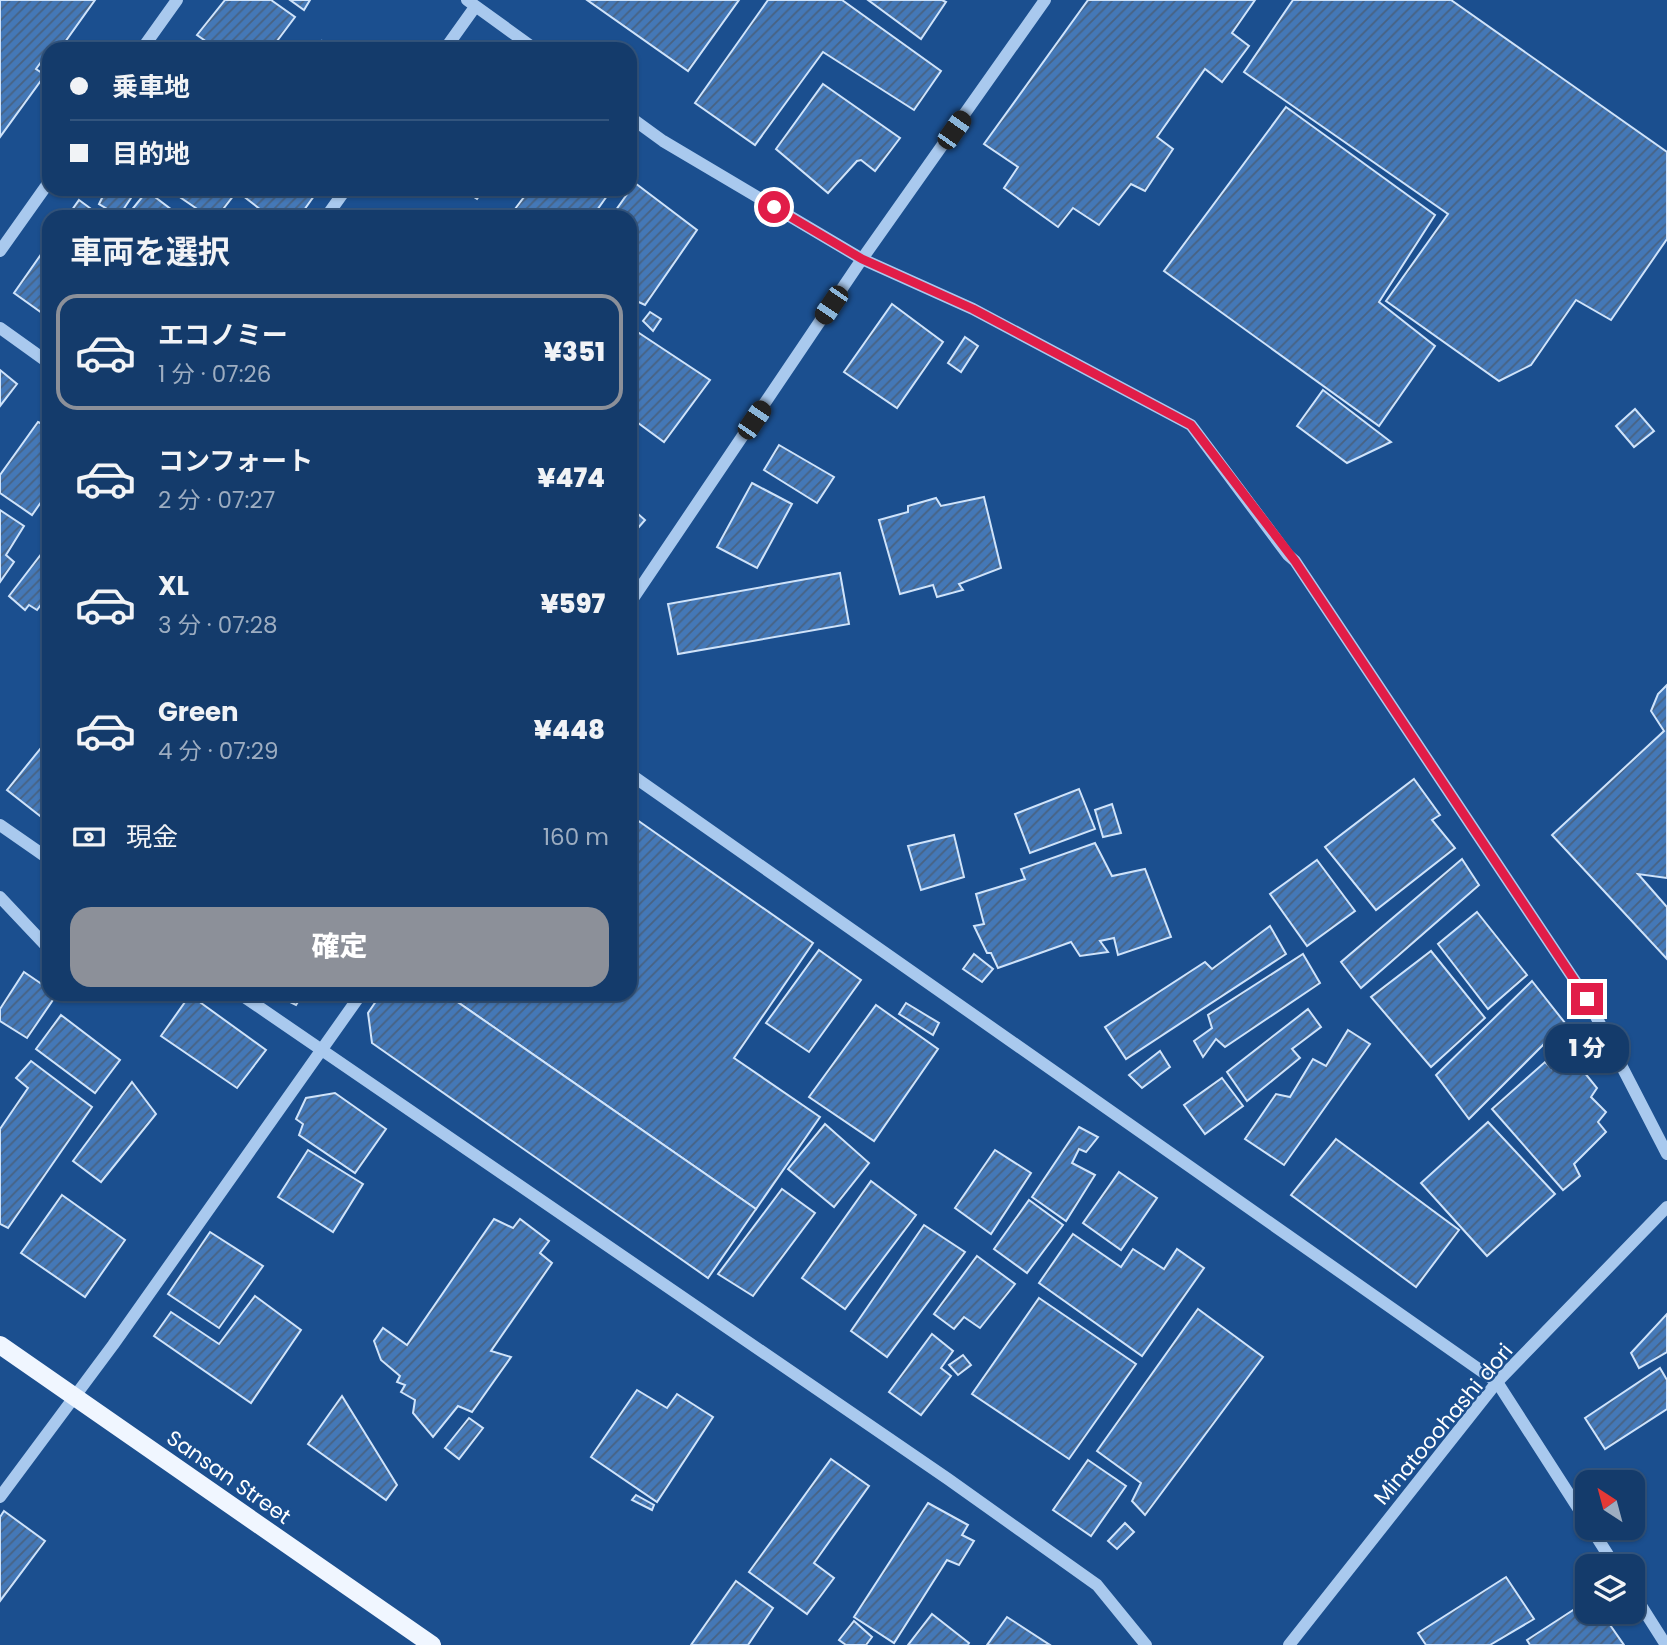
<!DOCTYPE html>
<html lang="ja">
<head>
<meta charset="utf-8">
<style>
	:root { --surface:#143b6b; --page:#214673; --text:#f1f3f6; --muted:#9dadc1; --line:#33557e; --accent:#8c9099 }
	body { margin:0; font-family:Poppins,"Noto Sans JP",sans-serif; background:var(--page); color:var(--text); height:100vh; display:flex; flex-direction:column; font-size:26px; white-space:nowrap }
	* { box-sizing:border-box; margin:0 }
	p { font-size:23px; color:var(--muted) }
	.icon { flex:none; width:38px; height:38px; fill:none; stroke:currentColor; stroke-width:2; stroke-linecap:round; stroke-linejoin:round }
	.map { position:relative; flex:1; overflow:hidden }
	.drawer { position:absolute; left:42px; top:210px; width:595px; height:791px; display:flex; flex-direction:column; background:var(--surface); border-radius:21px; box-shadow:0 2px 5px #0004,0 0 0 2px var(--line) }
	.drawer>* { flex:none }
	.guide { position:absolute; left:42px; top:42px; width:595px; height:154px; border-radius:21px; box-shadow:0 2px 5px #0004,0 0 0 2px var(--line); display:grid; align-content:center; height:154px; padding:0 28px; background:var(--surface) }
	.needle { width:46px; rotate:324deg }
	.fabs { position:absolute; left:1575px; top:1470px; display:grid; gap:14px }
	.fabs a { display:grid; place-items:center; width:70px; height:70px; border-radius:14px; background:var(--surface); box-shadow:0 2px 5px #0004,0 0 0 2px var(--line); font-size:35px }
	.end { position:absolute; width:32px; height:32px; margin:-16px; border:9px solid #e11d48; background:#fff; box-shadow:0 0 0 4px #fff }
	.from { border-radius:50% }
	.bubble { position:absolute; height:49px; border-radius:21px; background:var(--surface); box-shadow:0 2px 5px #0004,0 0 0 2px var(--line); font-size:23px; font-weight:800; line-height:49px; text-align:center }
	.car { position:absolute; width:21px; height:42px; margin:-21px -10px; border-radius:9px; box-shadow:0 0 5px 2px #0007; background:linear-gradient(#222 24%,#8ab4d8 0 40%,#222 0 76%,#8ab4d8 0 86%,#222 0) }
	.guide b { display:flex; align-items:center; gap:24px; height:66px; font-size:26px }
	.guide b+b { border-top:2px solid var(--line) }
	.guide i { width:18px; height:18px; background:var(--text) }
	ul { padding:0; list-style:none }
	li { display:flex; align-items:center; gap:21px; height:116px; margin:0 14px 10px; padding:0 14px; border:4px solid transparent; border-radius:21px }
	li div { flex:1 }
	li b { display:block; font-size:26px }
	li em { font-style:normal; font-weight:800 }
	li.active { border-color:var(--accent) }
	li>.icon { width:63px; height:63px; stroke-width:1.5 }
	h2 { padding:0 28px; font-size:32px; line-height:84px }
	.pay { display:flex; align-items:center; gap:18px; height:77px; padding:0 28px; font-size:26px }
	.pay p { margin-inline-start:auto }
	.cta { display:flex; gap:14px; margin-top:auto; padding:14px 28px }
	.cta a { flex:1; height:80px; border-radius:21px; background:var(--accent); color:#fff; font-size:28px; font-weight:800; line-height:80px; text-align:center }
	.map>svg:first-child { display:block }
	.building { fill:url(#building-hatch); stroke:#cfe3fa; stroke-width:2 }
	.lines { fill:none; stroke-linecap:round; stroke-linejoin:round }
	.minor { stroke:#a9c9ee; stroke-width:12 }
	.major { stroke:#f0f6ff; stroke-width:18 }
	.route { stroke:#e11d48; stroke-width:9 }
	.labels { text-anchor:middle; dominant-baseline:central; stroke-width:5; stroke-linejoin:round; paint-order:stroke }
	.street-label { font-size:21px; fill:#fff; stroke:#1b4f8f }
</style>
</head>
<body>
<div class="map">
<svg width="1667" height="1645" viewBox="0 0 1667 1645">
	<defs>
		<pattern id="building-hatch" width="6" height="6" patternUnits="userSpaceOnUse" patternTransform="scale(1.75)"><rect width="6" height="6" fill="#4478b7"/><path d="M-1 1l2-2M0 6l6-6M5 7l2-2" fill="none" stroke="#486282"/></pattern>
	</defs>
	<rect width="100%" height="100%" fill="#1b4f8f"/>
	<g class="building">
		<polygon points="0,0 95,0 60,49 49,49 49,56 47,54 36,69 45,75 0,137"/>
		<polygon points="225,0 271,0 295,17 271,49 217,49 197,35"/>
		<polygon points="290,0 310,0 304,10"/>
		<polygon points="587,0 739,0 688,71"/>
		<polygon points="768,0 842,0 941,71 914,110 823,52 755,145 695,103"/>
		<polygon points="868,0 942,0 946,2 921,39"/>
		<polygon points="1088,0 1255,0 1232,33 1249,46 1222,82 1205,69 1157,137 1173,149 1145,191 1131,184 1099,225 1073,208 1058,227 1004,188 1018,167 984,144"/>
		<polygon points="1293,0 1451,0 1667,152 1667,239 1611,320 1576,300 1531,365 1499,381 1386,301 1448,214 1244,72"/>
		<polygon points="322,41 333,49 317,49"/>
		<polygon points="823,84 900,138 875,171 861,160 857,161 828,193 776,149"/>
		<polygon points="1286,107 1435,215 1379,302 1435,346 1379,426 1164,271"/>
		<polygon points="635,183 697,230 645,305 630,298 630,217 611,217"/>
		<polygon points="88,189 137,189 119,216 99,204 102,198"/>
		<polygon points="168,189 233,189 237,191 217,217 209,217"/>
		<polygon points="247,189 319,189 299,217 270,217 242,195"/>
		<polygon points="462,189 484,189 477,199"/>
		<polygon points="530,189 612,189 592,217 509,217"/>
		<polygon points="147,191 172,210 166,217 126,217"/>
		<polygon points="79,200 102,217 67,217"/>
		<polygon points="49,243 49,318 14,293"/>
		<polygon points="892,304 943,342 897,408 844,372"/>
		<polygon points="650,312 661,319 653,331 643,321"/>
		<polygon points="630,327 710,380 664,442 630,417"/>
		<polygon points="965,337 978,346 961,372 948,363"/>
		<polygon points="0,370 17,384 0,406"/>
		<polygon points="1323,390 1391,442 1347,463 1297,426"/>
		<polygon points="1635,409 1654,431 1634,447 1616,426"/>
		<polygon points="38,422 49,427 49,491 32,515 0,493 0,475"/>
		<polygon points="779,445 834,477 817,503 764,470"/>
		<polygon points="752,483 792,504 757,568 717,547"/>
		<polygon points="984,497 1001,568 959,584 963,590 937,597 933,585 900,594 879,520 908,512 908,506 936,498 941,506"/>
		<polygon points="630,507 645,520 630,537"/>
		<polygon points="0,510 24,526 6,555 14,562 0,582"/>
		<polygon points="49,544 49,607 43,602 37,610 29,605 25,610 9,596"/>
		<polygon points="840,573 849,624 678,654 668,604"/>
		<polygon points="1667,685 1667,878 1638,874 1667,907 1667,959 1552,835 1664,731 1651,711 1658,694"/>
		<polygon points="49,738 49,823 7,790"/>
		<polygon points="1414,779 1440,815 1432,820 1455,848 1376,910 1325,847"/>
		<polygon points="1079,789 1095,829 1030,853 1015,814"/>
		<polygon points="1112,804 1121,833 1103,837 1095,810"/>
		<polygon points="630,815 813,943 734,1058 820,1117 756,1209 446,994 630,994"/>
		<polygon points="954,835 964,877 921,890 908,846"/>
		<polygon points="1095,843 1112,876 1145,869 1171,937 1118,955 1114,938 1100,941 1108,952 1080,956 1071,942 998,968 991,953 987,953 974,926 984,924 976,894 1025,879 1021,869"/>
		<polygon points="1462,859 1479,885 1361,988 1341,962"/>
		<polygon points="1317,860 1355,911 1307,946 1270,894"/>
		<polygon points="1477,912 1527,975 1488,1009 1438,944"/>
		<polygon points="1270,926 1286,954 1126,1059 1105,1027 1205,962 1212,969"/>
		<polygon points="819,950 861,980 809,1052 766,1023"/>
		<polygon points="1431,951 1485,1018 1431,1067 1371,997"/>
		<polygon points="974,954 993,969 982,982 963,969"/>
		<polygon points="1303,954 1320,983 1225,1047 1216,1039 1203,1057 1194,1041 1212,1028 1208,1015"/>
		<polygon points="24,972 49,989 49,994 57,994 27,1038 0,1021 0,1009"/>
		<polygon points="1532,981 1565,1023 1469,1119 1436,1075"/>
		<polygon points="282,994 303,994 296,1005 280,997"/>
		<polygon points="381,994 446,994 756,1209 708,1278 372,1043 368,1013"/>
		<polygon points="190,995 266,1050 237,1088 161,1036"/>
		<polygon points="906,1003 939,1023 933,1035 899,1014"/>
		<polygon points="876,1005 938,1049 874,1141 809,1097"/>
		<polygon points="1308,1009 1321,1027 1292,1049 1300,1058 1247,1101 1227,1072"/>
		<polygon points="61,1015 120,1060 95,1093 36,1049"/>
		<polygon points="1348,1030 1370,1044 1284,1165 1245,1139 1276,1094 1290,1097 1313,1059 1326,1066"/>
		<polygon points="1160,1051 1170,1067 1142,1088 1129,1075"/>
		<polygon points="31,1061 92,1107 8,1228 0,1224 0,1129 28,1088 16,1078"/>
		<polygon points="1560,1061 1570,1071 1580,1067 1597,1088 1591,1097 1606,1112 1598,1122 1606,1132 1574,1164 1580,1176 1563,1190 1492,1109 1545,1062 1552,1069"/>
		<polygon points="1222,1078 1243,1106 1205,1134 1184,1105"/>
		<polygon points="132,1082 156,1114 101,1182 73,1161"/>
		<polygon points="335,1093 386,1129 355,1173 299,1135 303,1124 296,1119 306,1098"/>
		<polygon points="1488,1122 1555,1194 1487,1256 1421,1183"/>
		<polygon points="825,1124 869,1163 834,1207 788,1169"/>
		<polygon points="1079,1127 1098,1137 1086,1152 1079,1149 1072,1163 1095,1175 1066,1221 1032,1197"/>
		<polygon points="1336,1139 1459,1230 1416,1287 1291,1195"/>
		<polygon points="308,1150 363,1184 333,1232 278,1197"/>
		<polygon points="995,1150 1031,1173 991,1234 955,1208"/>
		<polygon points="1119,1172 1157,1198 1121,1250 1083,1223"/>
		<polygon points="871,1181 916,1215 845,1309 802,1278"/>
		<polygon points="782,1189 815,1213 753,1296 718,1274"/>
		<polygon points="62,1195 125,1240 85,1297 21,1253"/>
		<polygon points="1029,1200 1063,1225 1027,1273 994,1249"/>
		<polygon points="494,1219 513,1228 520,1219 549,1241 540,1253 552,1263 491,1351 511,1357 472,1412 458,1406 433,1437 413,1413 415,1400 401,1392 405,1385 397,1382 400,1376 381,1360 374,1341 383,1328 407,1345"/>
		<polygon points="924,1225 965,1252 887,1357 851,1331"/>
		<polygon points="210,1232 263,1266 219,1328 168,1294"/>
		<polygon points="1073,1234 1121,1267 1133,1249 1164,1269 1177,1249 1204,1268 1142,1356 1039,1283"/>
		<polygon points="977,1256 1015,1284 980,1328 964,1317 954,1329 934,1314"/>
		<polygon points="255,1296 301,1330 251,1403 154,1336 171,1312 219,1344"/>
		<polygon points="1039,1298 1136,1364 1069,1459 972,1394"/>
		<polygon points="1198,1309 1263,1357 1145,1515 1132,1501 1141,1483 1097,1451"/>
		<polygon points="1667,1314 1667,1352 1639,1368 1631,1353"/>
		<polygon points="932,1334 953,1351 941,1368 951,1376 921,1415 889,1392"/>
		<polygon points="963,1355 971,1365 958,1375 949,1365"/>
		<polygon points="1660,1368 1667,1380 1667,1409 1605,1449 1585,1418"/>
		<polygon points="637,1390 667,1408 677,1394 713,1417 657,1502 591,1457"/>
		<polygon points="342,1396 397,1485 386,1500 308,1444"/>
		<polygon points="469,1418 483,1428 459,1459 445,1448"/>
		<polygon points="831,1459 869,1486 814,1563 834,1578 807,1614 749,1572"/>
		<polygon points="1088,1460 1126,1486 1091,1536 1053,1510"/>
		<polygon points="636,1495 654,1505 652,1510 632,1500"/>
		<polygon points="928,1503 968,1525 962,1535 974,1541 959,1565 947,1560 894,1643 854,1617"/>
		<polygon points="4,1511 45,1541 0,1601 0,1517"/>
		<polygon points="1125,1523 1134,1532 1117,1549 1108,1541"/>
		<polygon points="1506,1577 1534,1619 1490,1645 1426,1645 1418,1633"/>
		<polygon points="736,1581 773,1608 748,1645 691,1645"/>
		<polygon points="1587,1601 1587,1612 1601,1612 1624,1645 1530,1645 1527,1640"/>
		<polygon points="932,1614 969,1643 968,1645 908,1645"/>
		<polygon points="1007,1617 1050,1645 987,1645"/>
		<polygon points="854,1621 872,1637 866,1645 846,1645 839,1640"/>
	</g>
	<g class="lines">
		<g class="minor">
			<polyline points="467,0 535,49"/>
			<polyline points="142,49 177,0"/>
			<polyline points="445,49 475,7"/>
			<polyline points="630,117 663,141 862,259 973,309 1191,425 1288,555 1295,561 1587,999 1667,1154"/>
			<polyline points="326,217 346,189"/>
			<polyline points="0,251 49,182"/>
			<polyline points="0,328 49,363"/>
			<polyline points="630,603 862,259 1045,0"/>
			<polyline points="630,774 1497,1382 1587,1522"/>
			<polyline points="0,825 49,859"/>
			<polyline points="0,897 49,949"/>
			<polyline points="240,994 948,1479 1097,1585 1146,1645"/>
			<polyline points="0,1497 113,1345 361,994"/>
			<polyline points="1591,1528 1615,1566"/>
			<polyline points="1633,1593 1666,1645"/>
			<polyline points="1289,1645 1497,1382 1667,1207"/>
		</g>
		<polyline class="major" points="0,1345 432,1645"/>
	</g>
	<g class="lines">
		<polyline class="route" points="774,207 862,259 973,309 1191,425 1295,561 1587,999"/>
	</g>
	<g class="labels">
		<g class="street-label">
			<text transform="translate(1443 1424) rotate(-50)">Minatooohashi dori</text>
			<text transform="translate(229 1477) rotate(35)">Sansan Street</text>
		</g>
	</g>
</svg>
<div class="fabs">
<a><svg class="needle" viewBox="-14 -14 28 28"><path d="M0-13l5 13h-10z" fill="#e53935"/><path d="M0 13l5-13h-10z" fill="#9dadc1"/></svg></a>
<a><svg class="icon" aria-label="layers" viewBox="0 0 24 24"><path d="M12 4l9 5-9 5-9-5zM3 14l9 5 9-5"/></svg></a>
</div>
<i class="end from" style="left:774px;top:207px"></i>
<i class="end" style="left:1587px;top:999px"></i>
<div class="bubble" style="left:1545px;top:1024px;width:84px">1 分</div>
<i class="car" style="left:954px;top:130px;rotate:35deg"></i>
<i class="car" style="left:831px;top:305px;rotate:214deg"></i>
<i class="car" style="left:754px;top:420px;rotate:34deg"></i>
<div class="guide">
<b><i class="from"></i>乗車地</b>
<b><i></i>目的地</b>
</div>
<section class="drawer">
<h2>車両を選択</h2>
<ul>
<li class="active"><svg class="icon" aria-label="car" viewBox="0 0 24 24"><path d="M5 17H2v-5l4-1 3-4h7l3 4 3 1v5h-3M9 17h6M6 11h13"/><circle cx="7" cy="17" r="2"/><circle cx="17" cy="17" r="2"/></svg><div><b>エコノミー</b><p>1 分 · 07:26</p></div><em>¥351</em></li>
<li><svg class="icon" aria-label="car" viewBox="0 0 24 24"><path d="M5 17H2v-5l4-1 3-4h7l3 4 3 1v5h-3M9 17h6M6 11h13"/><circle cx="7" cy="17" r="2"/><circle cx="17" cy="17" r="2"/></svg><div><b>コンフォート</b><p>2 分 · 07:27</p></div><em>¥474</em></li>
<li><svg class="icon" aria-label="car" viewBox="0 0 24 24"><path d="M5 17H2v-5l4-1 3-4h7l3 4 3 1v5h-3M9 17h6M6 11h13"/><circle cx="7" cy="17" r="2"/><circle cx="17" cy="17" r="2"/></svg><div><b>XL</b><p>3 分 · 07:28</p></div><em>¥597</em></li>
<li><svg class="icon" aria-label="car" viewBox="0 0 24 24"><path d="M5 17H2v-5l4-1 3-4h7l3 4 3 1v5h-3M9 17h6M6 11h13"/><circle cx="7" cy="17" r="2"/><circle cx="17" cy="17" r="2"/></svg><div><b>Green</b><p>4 分 · 07:29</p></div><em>¥448</em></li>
</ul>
<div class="pay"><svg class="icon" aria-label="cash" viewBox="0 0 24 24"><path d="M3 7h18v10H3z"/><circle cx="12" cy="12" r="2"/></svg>現金<p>160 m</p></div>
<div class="cta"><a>確定</a></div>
</section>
</div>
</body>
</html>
